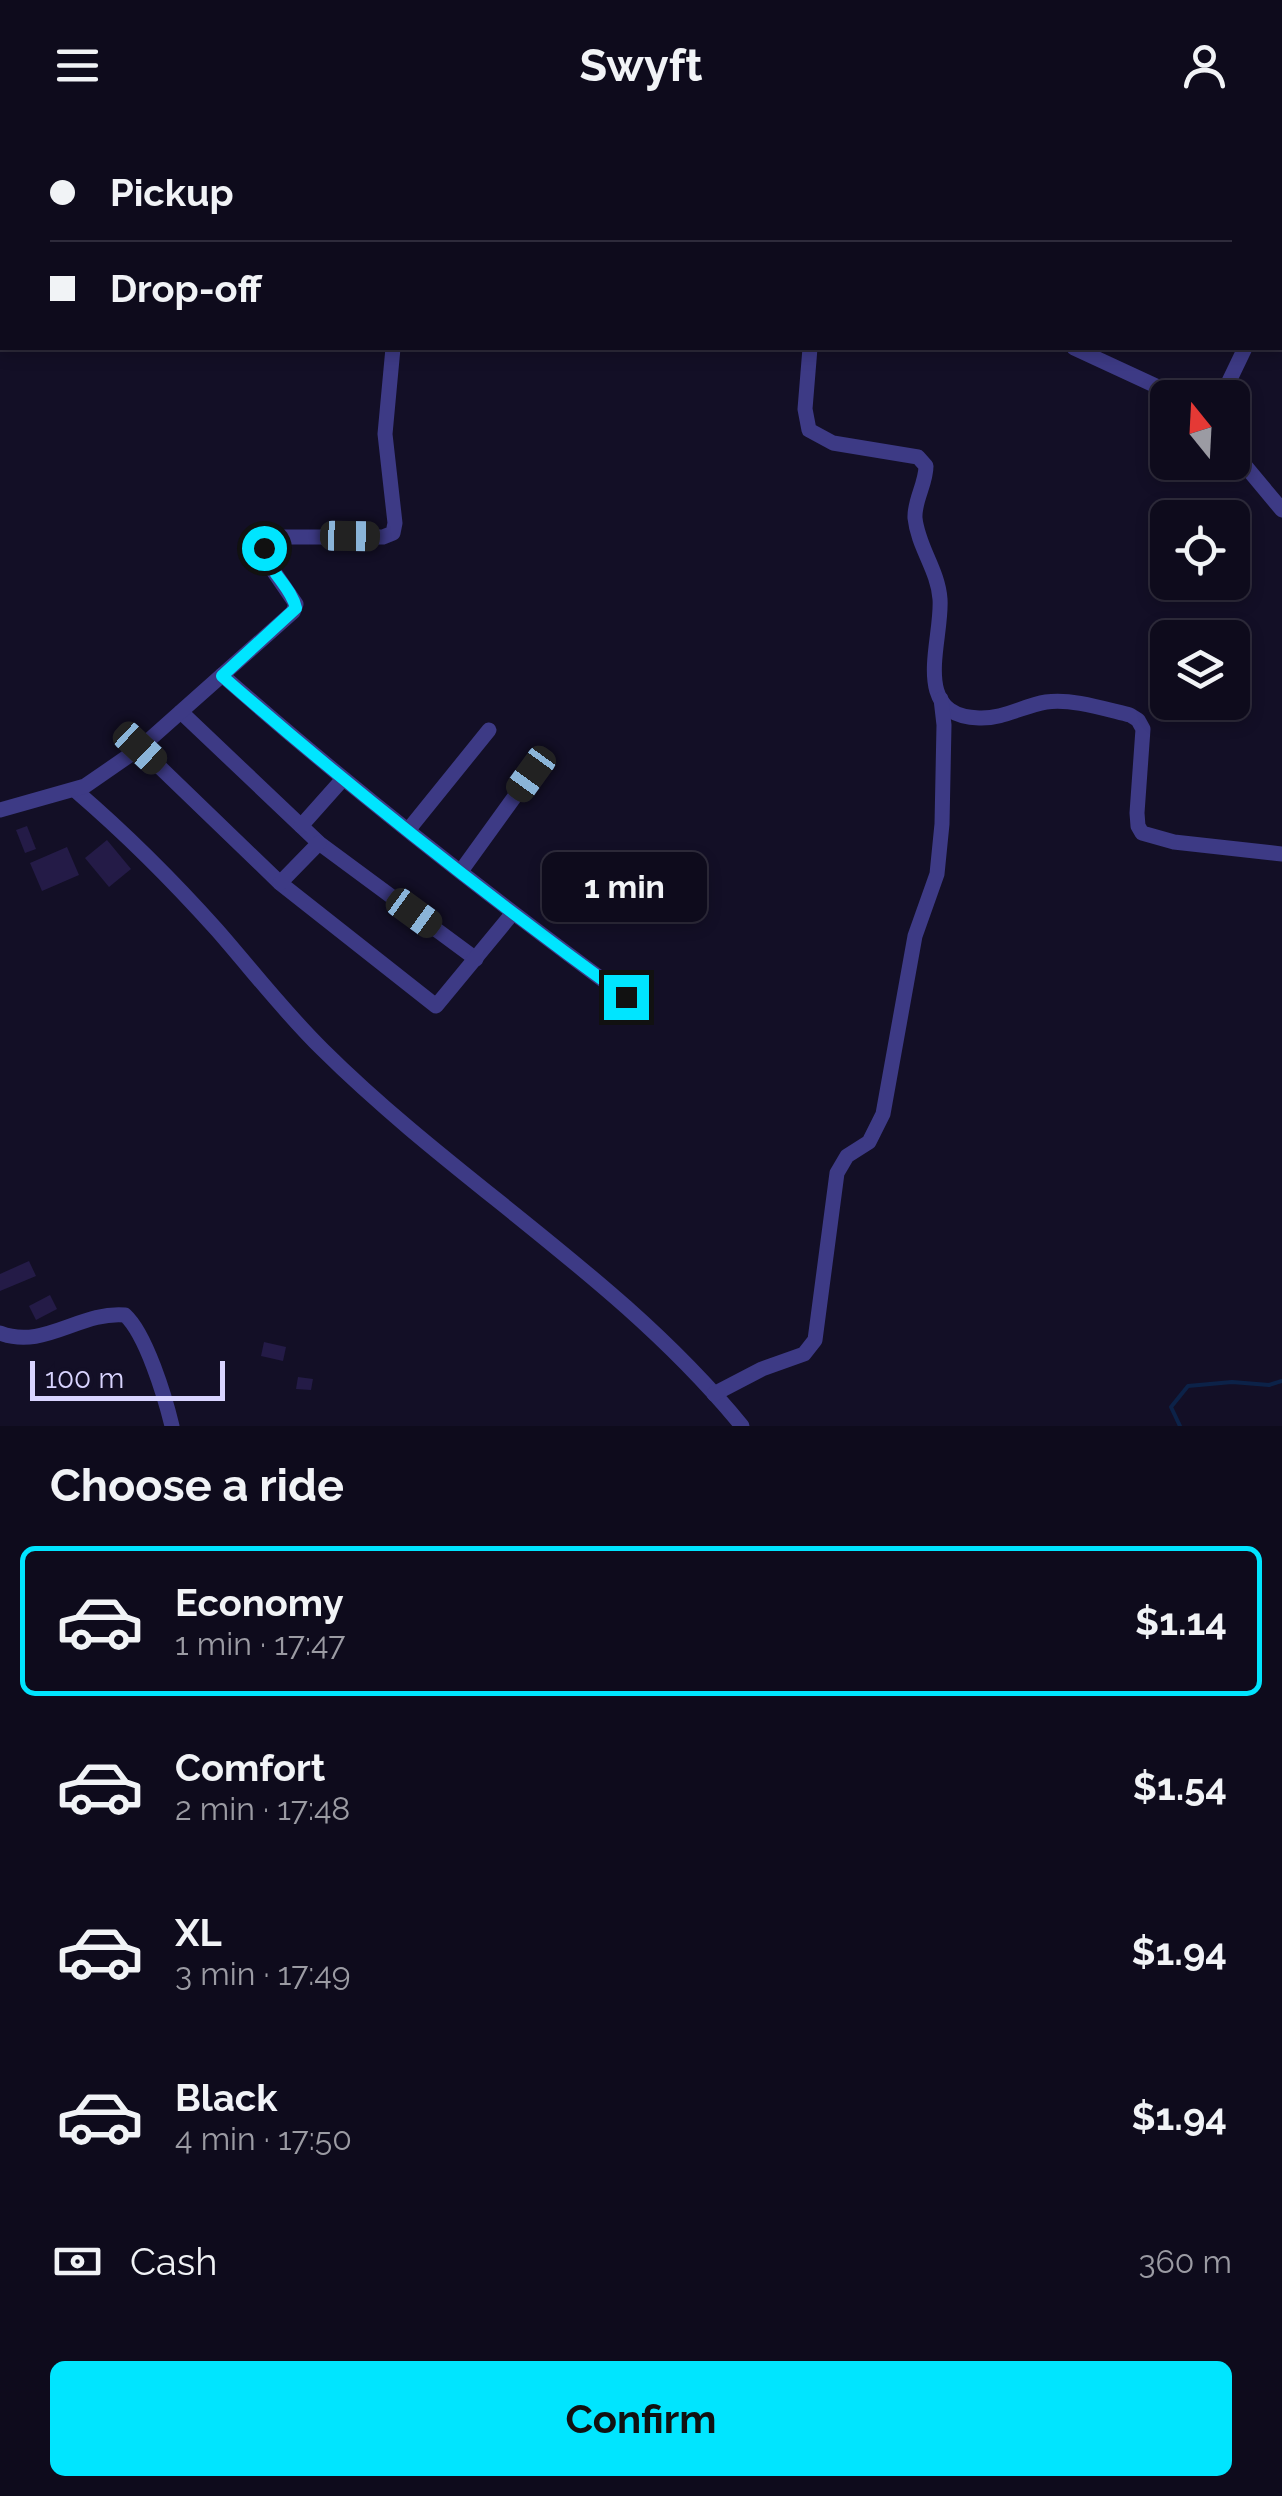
<!DOCTYPE html>
<html lang="en">
<head>
<meta charset="utf-8">
<style>
	:root { --surface:#0e0b1c; --page:#1c1929; --text:#f1f3f6; --muted:#9b9ba3; --line:#2e2b3b; --accent:#00e5ff }
	body { margin:0; font-family:Raleway,sans-serif; background:var(--page); color:var(--text); height:100vh; display:flex; flex-direction:column; font-size:38px; white-space:nowrap }
	* { box-sizing:border-box; margin:0 }
	p { font-size:32px; color:var(--muted) }
	.icon { flex:none; width:55px; height:55px; fill:none; stroke:currentColor; stroke-width:2; stroke-linecap:round; stroke-linejoin:round }
	.map { position:relative; height:1296px; overflow:hidden }
	.details { display:flex; flex-direction:column; background:var(--surface); flex:1 }
	.details>* { flex:none }
	.hud { position:absolute; left:0px; top:0px; width:1282px; height:220px; box-shadow:0 5px 15px #0003,0 0 0 2px var(--line); display:grid; align-content:center; height:220px; padding:0 50px; background:var(--surface) }
	.needle { width:65px; rotate:342deg }
	.fabs { position:absolute; left:1150px; top:250px; display:grid; gap:20px }
	.fabs a { display:grid; place-items:center; width:100px; height:100px; border-radius:15px; background:var(--surface); box-shadow:0 5px 15px #0003,0 0 0 2px var(--line); font-size:50px }
	.scale { position:absolute; left:30px; bottom:25px; width:195px; box-sizing:border-box; padding-left:10px; border:5px solid #d9d4ff; border-top:0; font-size:28px; line-height:35px; white-space:nowrap; color:#d9d4ff; -webkit-text-stroke:8px #130f26; paint-order:stroke }
	.end { position:absolute; width:45px; height:45px; margin:-22px; border:12px solid #00e5ff; background:#111; box-shadow:0 0 0 5px #111 }
	.from { border-radius:50% }
	.bubble { position:absolute; height:70px; border-radius:15px; background:var(--surface); box-shadow:0 5px 15px #0003,0 0 0 2px var(--line); font-size:32px; font-weight:700; line-height:70px; text-align:center }
	.car { position:absolute; width:30px; height:60px; margin:-30px -15px; border-radius:12px; box-shadow:0 0 8px 2px #0007; background:linear-gradient(#222 24%,#8ab4d8 0 40%,#222 0 76%,#8ab4d8 0 86%,#222 0) }
	.hud b { display:flex; align-items:center; gap:35px; height:95px; font-size:38px }
	.hud b+b { border-top:2px solid var(--line) }
	.hud i { width:25px; height:25px; background:var(--text) }
	ul { padding:0; list-style:none }
	li { display:flex; align-items:center; gap:30px; height:150px; margin:0 20px 15px; padding:0 30px; border:5px solid transparent; border-radius:15px }
	li div { flex:1 }
	li b { display:block; font-size:38px }
	li em { font-style:normal; font-weight:700 }
	li.current { border-color:var(--accent) }
	li>.icon { width:90px; height:90px; stroke-width:1.5 }
	h2 { padding:0 50px; font-size:45px; line-height:120px }
	.pay { display:flex; align-items:center; gap:25px; height:110px; padding:0 50px; font-size:38px }
	.pay p { margin-inline-start:auto }
	.action { display:flex; gap:20px; margin-top:auto; padding:20px 50px }
	.action a { flex:1; height:115px; border-radius:15px; background:var(--accent); color:#111; font-size:40px; font-weight:700; line-height:115px; text-align:center }
	header { display:flex; justify-content:space-between; align-items:center; height:130px; padding:0 50px; background:var(--surface); font-size:45px; font-weight:700 }
	.map>svg:first-child { display:block }
	.lines { fill:none; stroke-linecap:round; stroke-linejoin:round }
	.stream { stroke:#0c2248; stroke-width:4 }
	.building { fill:#241b47 }
	.minor { stroke:#3d3a85; stroke-width:15 }
	.route { stroke:#00e5ff; stroke-width:12 }
</style>
</head>
<body>
<header><svg class="icon" aria-label="menu" viewBox="0 0 24 24"><path d="M4 6h16M4 12h16M4 18h16"/></svg>Swyft<svg class="icon" aria-label="person" viewBox="0 0 24 24"><circle cx="12" cy="8" r="4"/><path d="M4 21q1-7 8-7t8 7"/></svg></header>
<div class="map">
<svg width="1282" height="1296" viewBox="0 0 1282 1296">
	<rect width="100%" height="100%" fill="#130f26"/>
	<g class="lines">
		<polyline class="stream" points="1180,1296 1171,1277 1188,1256 1232,1252 1269,1255 1282,1251"/>
	</g>
	<g class="building">
		<polygon points="27,696 36,719 25,723 16,700"/>
		<polygon points="107,710 131,739 109,757 85,728"/>
		<polygon points="67,717 79,745 42,761 30,733"/>
		<polygon points="29,1131 36,1146 0,1161 0,1144"/>
		<polygon points="50,1165 57,1179 36,1190 29,1176"/>
		<polygon points="264,1212 286,1217 283,1231 261,1226"/>
		<polygon points="298,1247 313,1249 311,1260 296,1259"/>
	</g>
	<g class="lines">
		<g class="minor">
			<polyline points="471,0 471,2"/>
			<polyline points="846,2 846,0"/>
			<polyline points="1060,2 1062,0"/>
			<polyline points="1280,80 1282,72"/>
			<path d="M810,218L805,279L809,300L833,313L918,327L926,336C926,354 914,370 915,388C918,417 938,440 940,469C943,510 909,586 979,588C1003,589 1023,576 1046,572C1071,568 1105,579 1130,585L1138,590L1143,599L1137,683L1138,696L1142,703L1174,712L1282,724"/>
			<polyline points="1074,218 1182,268"/>
			<polyline points="1221,268 1245,218"/>
			<polyline points="1232,320 1282,380"/>
			<path d="M222,545C351,659 487,765 626,867"/>
			<polyline points="181,582 319,713 476,829"/>
			<polyline points="140,618 280,753 436,876 512,784"/>
			<path d="M76,661C126,704 173,751 217,800C252,840 285,883 323,920C457,1053 621,1148 742,1296"/>
			<polyline points="0,680 85,656 140,618 293,482 296,474 270,436 264,419 267,412 273,407 383,407 393,403 395,393 385,304 393,218"/>
			<polyline points="301,696 342,650"/>
			<polyline points="409,699 489,600"/>
			<polyline points="461,741 531,644"/>
			<polyline points="280,753 319,713"/>
			<path d="M0,1203C44,1220 80,1181 125,1185C146,1204 165,1267 172,1296"/>
			<polyline points="714,1264 762,1239 804,1224 815,1210 837,1043 847,1026 869,1012 883,984 915,806 937,744 942,694 944,595 941,569"/>
		</g>
	</g>
	<g class="lines">
		<path class="route" d="M264,418C268,442 291,456 296,478L222,546C351,659 487,766 626,867"/>
	</g>
</svg>
<div class="fabs">
<a><svg class="needle" viewBox="-14 -14 28 28"><path d="M0-13l5 13h-10z" fill="#e53935"/><path d="M0 13l5-13h-10z" fill="#9b9ba3"/></svg></a>
<a><svg class="icon" aria-label="locate" viewBox="0 0 24 24"><circle cx="12" cy="12" r="6"/><path d="M12 2v4M12 18v4M2 12h4M18 12h4"/></svg></a>
<a><svg class="icon" aria-label="layers" viewBox="0 0 24 24"><path d="M12 4l9 5-9 5-9-5zM3 14l9 5 9-5"/></svg></a>
</div>
<div class="scale">100 m</div>
<i class="end from" style="left:264px;top:418px"></i>
<i class="end" style="left:626px;top:867px"></i>
<div class="bubble" style="left:542px;top:722px;width:165px">1 min</div>
<i class="car" style="left:350px;top:406px;rotate:91deg"></i>
<i class="car" style="left:140px;top:618px;rotate:133deg"></i>
<i class="car" style="left:531px;top:644px;rotate:216deg"></i>
<i class="car" style="left:414px;top:783px;rotate:126deg"></i>
<div class="hud">
<b><i class="from"></i>Pickup</b>
<b><i></i>Drop-off</b>
</div>
</div>
<section class="details">
<h2>Choose a ride</h2>
<ul>
<li class="current"><svg class="icon" aria-label="car" viewBox="0 0 24 24"><path d="M5 17H2v-5l4-1 3-4h7l3 4 3 1v5h-3M9 17h6M6 11h13"/><circle cx="7" cy="17" r="2"/><circle cx="17" cy="17" r="2"/></svg><div><b>Economy</b><p>1 min · 17:47</p></div><em>$1.14</em></li>
<li><svg class="icon" aria-label="car" viewBox="0 0 24 24"><path d="M5 17H2v-5l4-1 3-4h7l3 4 3 1v5h-3M9 17h6M6 11h13"/><circle cx="7" cy="17" r="2"/><circle cx="17" cy="17" r="2"/></svg><div><b>Comfort</b><p>2 min · 17:48</p></div><em>$1.54</em></li>
<li><svg class="icon" aria-label="car" viewBox="0 0 24 24"><path d="M5 17H2v-5l4-1 3-4h7l3 4 3 1v5h-3M9 17h6M6 11h13"/><circle cx="7" cy="17" r="2"/><circle cx="17" cy="17" r="2"/></svg><div><b>XL</b><p>3 min · 17:49</p></div><em>$1.94</em></li>
<li><svg class="icon" aria-label="car" viewBox="0 0 24 24"><path d="M5 17H2v-5l4-1 3-4h7l3 4 3 1v5h-3M9 17h6M6 11h13"/><circle cx="7" cy="17" r="2"/><circle cx="17" cy="17" r="2"/></svg><div><b>Black</b><p>4 min · 17:50</p></div><em>$1.94</em></li>
</ul>
<div class="pay"><svg class="icon" aria-label="cash" viewBox="0 0 24 24"><path d="M3 7h18v10H3z"/><circle cx="12" cy="12" r="2"/></svg>Cash<p>360 m</p></div>
<div class="action"><a>Confirm</a></div>
</section>
</body>
</html>
